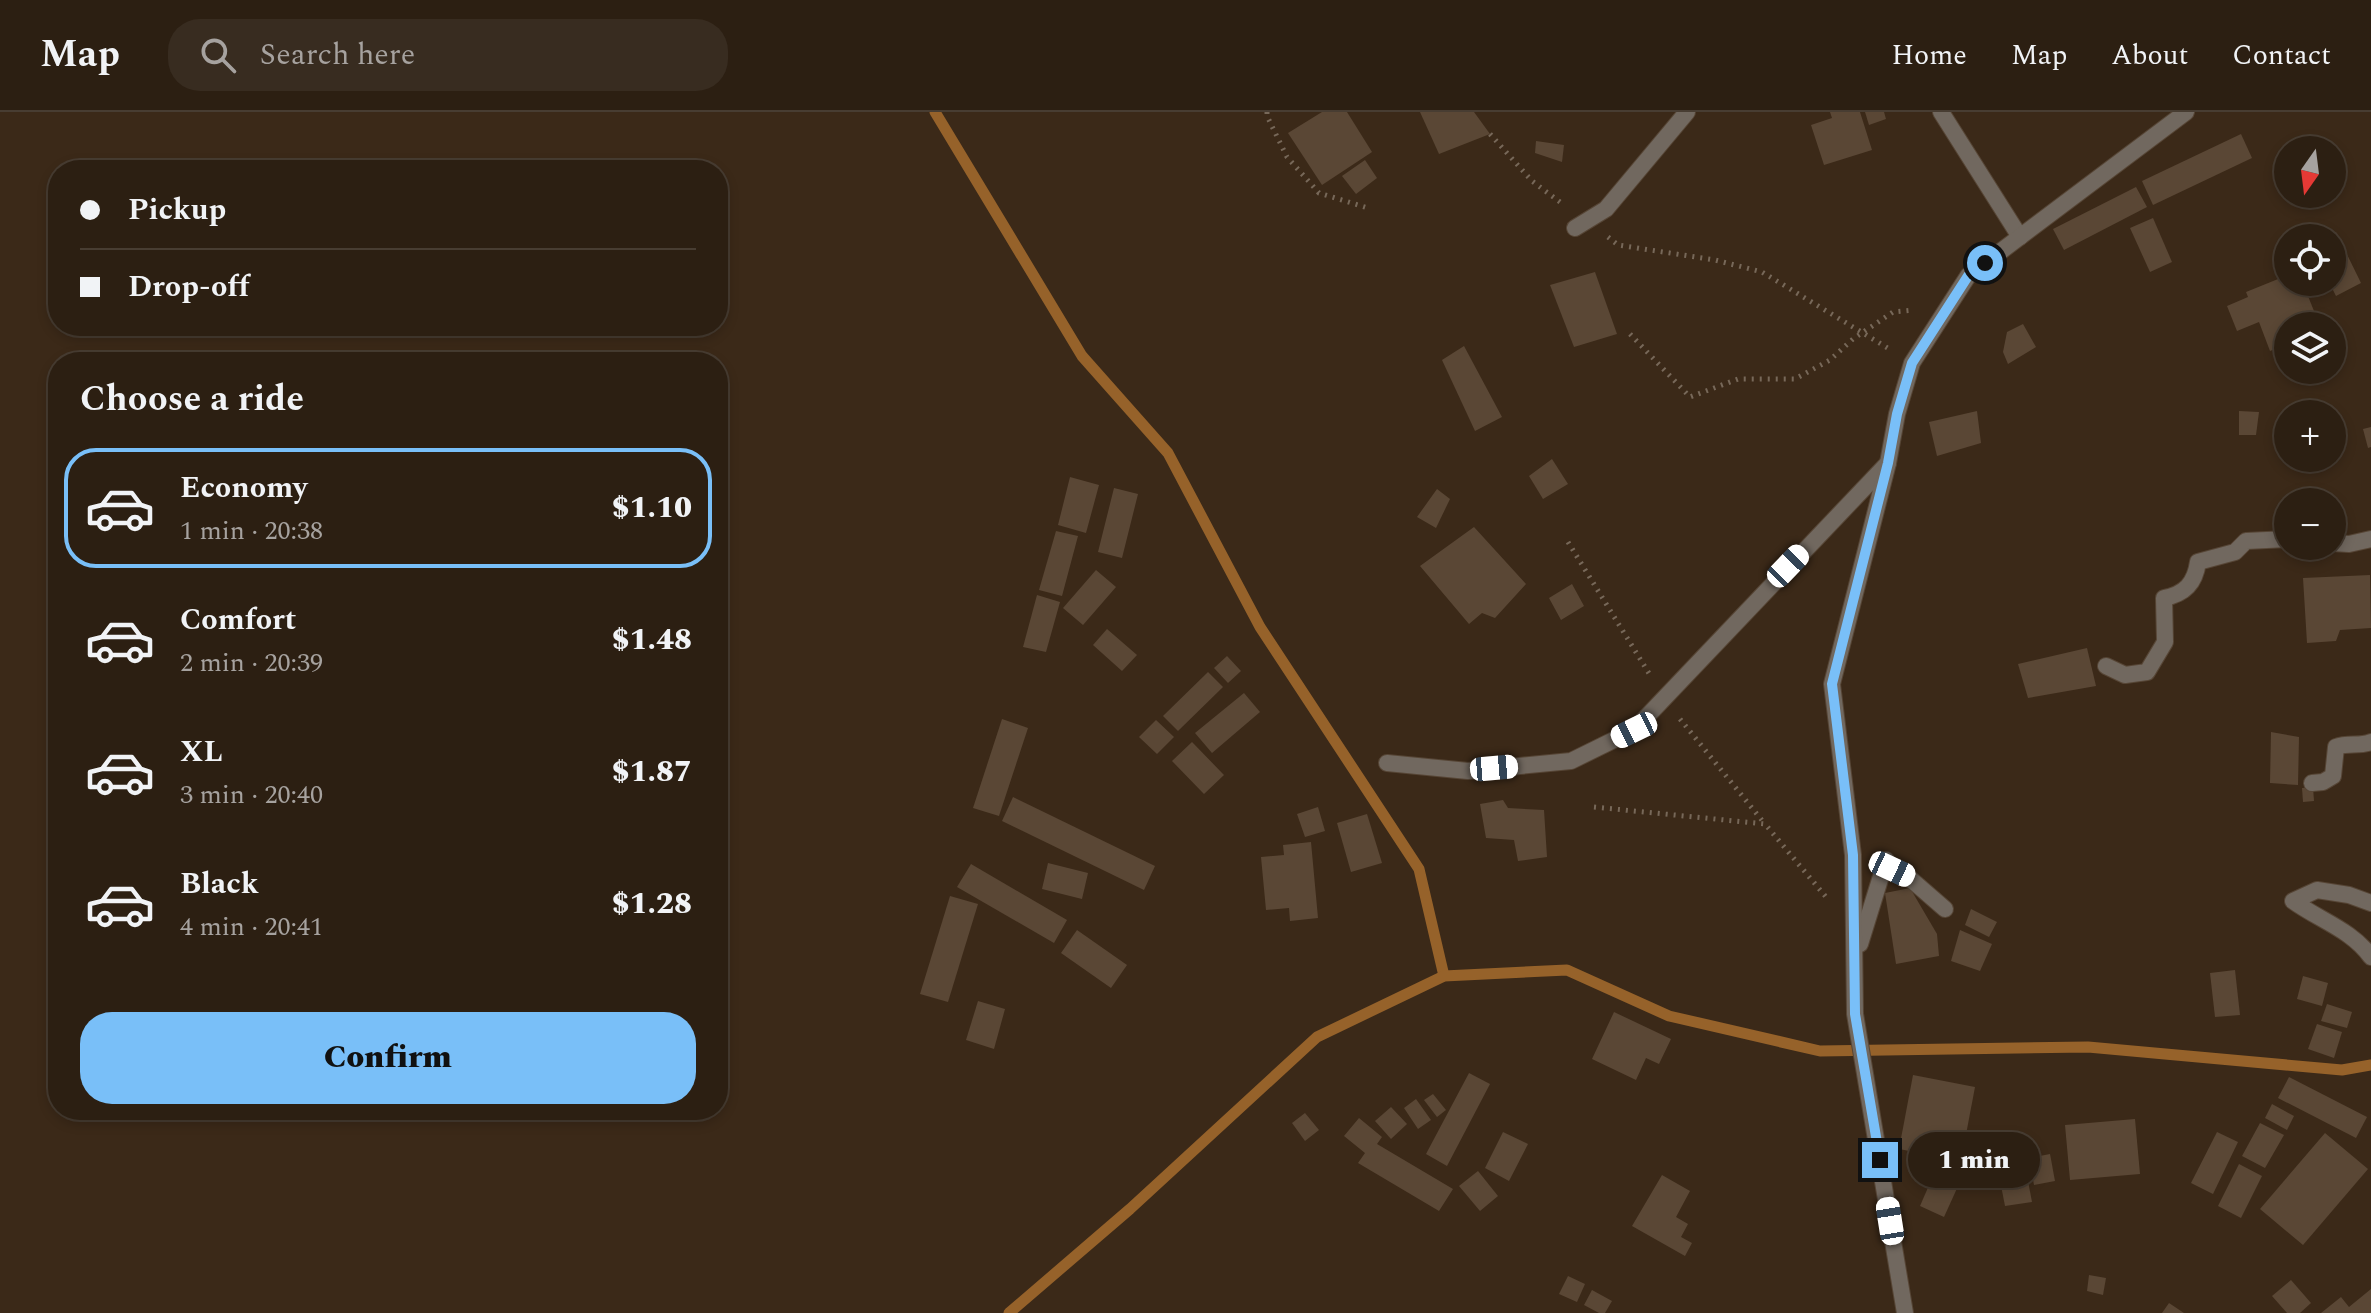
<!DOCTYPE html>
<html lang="en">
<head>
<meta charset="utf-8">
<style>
	:root { --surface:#2c1f12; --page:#382c20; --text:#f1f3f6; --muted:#a6a29f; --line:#483d32; --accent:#79bff8 }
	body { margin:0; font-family:Spectral,serif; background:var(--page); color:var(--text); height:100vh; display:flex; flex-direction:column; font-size:30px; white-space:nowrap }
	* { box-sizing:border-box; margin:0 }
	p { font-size:26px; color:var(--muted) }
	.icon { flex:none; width:44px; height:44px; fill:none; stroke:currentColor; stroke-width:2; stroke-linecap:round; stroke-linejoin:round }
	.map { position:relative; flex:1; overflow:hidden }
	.details { position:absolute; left:48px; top:240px; width:680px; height:768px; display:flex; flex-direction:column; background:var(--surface); border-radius:32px; box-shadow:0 4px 12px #0003,0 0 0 2px var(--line) }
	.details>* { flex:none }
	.hud { position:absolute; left:48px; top:48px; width:680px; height:176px; border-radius:32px; box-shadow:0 4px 12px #0003,0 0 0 2px var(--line); display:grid; align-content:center; height:176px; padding:0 32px; background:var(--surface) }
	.needle { width:52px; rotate:194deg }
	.fabs { position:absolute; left:2274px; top:24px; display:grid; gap:16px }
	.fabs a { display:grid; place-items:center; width:72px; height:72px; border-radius:50%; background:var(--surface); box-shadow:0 4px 12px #0003,0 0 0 2px var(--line); font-size:40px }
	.end { position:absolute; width:36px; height:36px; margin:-18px; border:10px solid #79bff8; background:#111; box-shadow:0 0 0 4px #111 }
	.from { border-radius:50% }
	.bubble { position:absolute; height:56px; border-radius:28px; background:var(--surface); box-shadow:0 4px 12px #0003,0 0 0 2px var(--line); font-size:26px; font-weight:800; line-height:56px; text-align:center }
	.car { position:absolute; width:24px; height:48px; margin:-24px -12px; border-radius:10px; box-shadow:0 0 6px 2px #0007; background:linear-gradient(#fff 24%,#345 0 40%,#fff 0 76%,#345 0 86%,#fff 0) }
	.hud b { display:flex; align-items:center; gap:28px; height:76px; font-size:30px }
	.hud b+b { border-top:2px solid var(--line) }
	.hud i { width:20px; height:20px; background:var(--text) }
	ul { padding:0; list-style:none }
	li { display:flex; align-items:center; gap:24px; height:120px; margin:0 16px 12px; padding:0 16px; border:4px solid transparent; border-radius:32px }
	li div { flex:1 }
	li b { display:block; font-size:30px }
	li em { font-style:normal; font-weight:800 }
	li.active { border-color:var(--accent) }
	li>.icon { width:72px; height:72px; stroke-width:1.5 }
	h2 { padding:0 32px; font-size:36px; line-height:96px }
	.primary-button { display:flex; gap:16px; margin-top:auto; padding:16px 32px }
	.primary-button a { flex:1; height:92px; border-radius:32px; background:var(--accent); color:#111; font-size:32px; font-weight:800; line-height:92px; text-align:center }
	header { display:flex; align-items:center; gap:48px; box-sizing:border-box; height:112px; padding:0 40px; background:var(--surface); border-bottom:2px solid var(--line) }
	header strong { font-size:38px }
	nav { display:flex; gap:44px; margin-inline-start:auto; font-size:28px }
	.search { width:560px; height:72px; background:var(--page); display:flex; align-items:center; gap:20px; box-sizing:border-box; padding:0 28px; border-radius:32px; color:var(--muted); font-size:30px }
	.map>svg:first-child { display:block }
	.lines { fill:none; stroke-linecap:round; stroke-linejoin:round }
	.stream { stroke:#96622a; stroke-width:11 }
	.building { fill:#5a4735 }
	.lane-casing { stroke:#564535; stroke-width:18 }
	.street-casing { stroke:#564535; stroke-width:18 }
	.path { stroke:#776859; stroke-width:5; stroke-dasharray:2 6; stroke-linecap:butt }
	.lane { stroke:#71685f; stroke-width:16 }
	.street { stroke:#71685f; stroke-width:16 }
	.route { stroke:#79bff8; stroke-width:10 }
</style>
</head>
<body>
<header>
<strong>Map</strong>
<div class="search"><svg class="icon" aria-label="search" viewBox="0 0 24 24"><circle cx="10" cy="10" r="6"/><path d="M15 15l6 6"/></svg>Search here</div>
<nav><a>Home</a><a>Map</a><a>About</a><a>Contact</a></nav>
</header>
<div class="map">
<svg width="2371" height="1201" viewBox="0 0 2371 1201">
	<rect width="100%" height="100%" fill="#3b2918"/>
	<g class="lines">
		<g class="stream">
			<polyline points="935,0 1082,244 1168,341 1260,515 1419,757 1444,864"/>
			<polyline points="1009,1201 1130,1097 1317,925 1444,864 1567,858 1669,904 1820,939 2088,935 2342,958 2371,953"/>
		</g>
	</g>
	<g class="building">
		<polygon points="1322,0 1347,0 1372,40 1322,73 1288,21"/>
		<polygon points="1420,0 1474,0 1490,22 1439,42"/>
		<polygon points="1830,0 1860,0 1872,38 1824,53 1811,13 1832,6"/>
		<polygon points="1865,0 1884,0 1886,7 1869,13"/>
		<polygon points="2241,22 2252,46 2153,93 2142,69"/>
		<polygon points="1536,29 1564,33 1562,50 1535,41"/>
		<polygon points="1365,48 1377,66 1356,82 1342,64"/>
		<polygon points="2136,75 2147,95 2064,138 2053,117"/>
		<polygon points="2153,106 2172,150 2150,160 2130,116"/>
		<polygon points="2336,120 2361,171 2336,184 2329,170 2332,170 2332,126 2323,126"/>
		<polygon points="1595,160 1617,222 1574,235 1550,173"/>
		<polygon points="2288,163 2288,170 2296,170 2300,182 2306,179 2320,214 2288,214 2288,232 2270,239 2259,210 2237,219 2227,194 2248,185 2246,180"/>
		<polygon points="2023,212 2036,235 2008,252 2003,240 2007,220"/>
		<polygon points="1464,234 1502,305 1475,319 1442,248"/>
		<polygon points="1977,299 1981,331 1937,344 1929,310"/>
		<polygon points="2239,299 2259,300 2256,323 2239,323"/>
		<polygon points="2371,315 2371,335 2368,336 2363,317"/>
		<polygon points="1552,347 1568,372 1543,387 1529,364"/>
		<polygon points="1070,365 1099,373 1086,421 1058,413"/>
		<polygon points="1114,376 1138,382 1122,446 1098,440"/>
		<polygon points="1437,377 1450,387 1436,416 1417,405"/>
		<polygon points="1474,415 1526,472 1495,506 1482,501 1469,512 1420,454"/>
		<polygon points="1056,419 1078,424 1062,484 1039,478"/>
		<polygon points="1096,458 1116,475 1083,513 1063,496"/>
		<polygon points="2370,463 2371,516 2340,518 2336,529 2307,531 2303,466"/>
		<polygon points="1572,472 1584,494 1561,508 1549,486"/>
		<polygon points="1037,483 1060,490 1046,540 1023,535"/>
		<polygon points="1107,517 1137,543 1122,559 1093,533"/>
		<polygon points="2087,536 2096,574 2028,586 2018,552"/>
		<polygon points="1227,544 1241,559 1228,571 1214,556"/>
		<polygon points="1208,560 1223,575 1178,619 1163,604"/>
		<polygon points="1244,581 1260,600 1212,641 1195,621"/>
		<polygon points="1002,607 1028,616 999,704 973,696"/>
		<polygon points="1156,608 1174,625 1157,642 1139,625"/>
		<polygon points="2271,620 2299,625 2298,673 2270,671"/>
		<polygon points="1192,630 1224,663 1204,682 1172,649"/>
		<polygon points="2313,675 2314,689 2303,690 2302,676"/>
		<polygon points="1013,685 1155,754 1144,778 1002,709"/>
		<polygon points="1503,688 1508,696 1544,698 1547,745 1518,749 1514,728 1486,726 1480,692"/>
		<polygon points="1318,695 1325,719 1305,725 1297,702"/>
		<polygon points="1367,702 1382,751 1351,760 1337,711"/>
		<polygon points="1311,730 1318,806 1290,809 1289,796 1266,798 1261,745 1284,743 1283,733"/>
		<polygon points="1048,751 1088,761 1082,787 1042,777"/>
		<polygon points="971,752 1067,808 1054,831 957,775"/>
		<polygon points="1910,776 1937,822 1939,844 1896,852 1885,781"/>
		<polygon points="950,784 978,792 948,890 920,882"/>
		<polygon points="1971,797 1997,810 1989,825 1965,813"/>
		<polygon points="1077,818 1127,853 1111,876 1061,841"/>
		<polygon points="1960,818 1992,832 1980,859 1951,849"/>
		<polygon points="2235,858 2240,903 2215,905 2210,861"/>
		<polygon points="2303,864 2328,871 2322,894 2297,887"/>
		<polygon points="978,889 1005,897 994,937 966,928"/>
		<polygon points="2327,892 2352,900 2347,916 2321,909"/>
		<polygon points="1614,900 1671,927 1659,952 1646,946 1636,968 1592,947"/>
		<polygon points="2317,912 2342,920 2334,946 2308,937"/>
		<polygon points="1469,961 1490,972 1447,1054 1426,1042"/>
		<polygon points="1913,963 1975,975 1961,1049 1899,1037"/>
		<polygon points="2289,965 2367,1005 2356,1026 2278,986"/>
		<polygon points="1433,982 1446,998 1437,1005 1424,988"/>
		<polygon points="1416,987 1431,1008 1418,1017 1404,996"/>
		<polygon points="2272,992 2294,1004 2287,1018 2265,1006"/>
		<polygon points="1391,995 1407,1012 1391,1027 1375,1009"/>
		<polygon points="1305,1001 1319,1018 1305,1029 1292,1011"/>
		<polygon points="1359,1006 1382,1025 1377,1032 1453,1077 1439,1099 1358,1051 1365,1041 1344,1024"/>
		<polygon points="2135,1007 2140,1062 2070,1068 2065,1013"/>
		<polygon points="2260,1011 2284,1023 2265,1056 2242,1044"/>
		<polygon points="1503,1020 1528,1032 1509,1069 1485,1056"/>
		<polygon points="2217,1020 2238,1030 2213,1082 2191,1071"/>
		<polygon points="2325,1021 2368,1057 2303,1133 2260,1097"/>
		<polygon points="2050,1042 2055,1069 2034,1073 2029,1046"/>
		<polygon points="2024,1048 2032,1090 2005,1094 1997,1053"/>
		<polygon points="1939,1050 1964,1061 1944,1105 1920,1094"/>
		<polygon points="2239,1052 2262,1064 2241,1106 2218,1094"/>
		<polygon points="1478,1059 1498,1084 1480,1099 1459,1074"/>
		<polygon points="1662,1063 1690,1079 1676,1105 1688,1112 1681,1125 1692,1131 1685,1144 1632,1114"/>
		<polygon points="2089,1163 2106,1166 2103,1183 2087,1179"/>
		<polygon points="1568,1164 1585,1172 1577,1190 1559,1182"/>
		<polygon points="2291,1168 2311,1191 2300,1201 2287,1201 2272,1184"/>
		<polygon points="2371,1177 2371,1201 2321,1201 2341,1185 2349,1195"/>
		<polygon points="1592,1178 1612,1189 1605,1201 1599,1201 1584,1193"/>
		<polygon points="2169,1191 2184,1201 2162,1201"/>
	</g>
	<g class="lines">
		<defs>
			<g id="lane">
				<polyline points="1575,116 1606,97 1687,0"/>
				<polyline points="1387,651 1468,659 1571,649 1634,618 1888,351"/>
			</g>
			<g id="street">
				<polyline points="1941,0 2020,125"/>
				<polyline points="2332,431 2349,432 2371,427"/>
				<path d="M2106,554L2125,563L2147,560L2165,530L2164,486C2185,482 2195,471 2198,450L2235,440L2246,429L2288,427"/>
				<path d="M2312,671L2323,670L2333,664L2336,635C2348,630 2360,635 2371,630"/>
				<path d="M2371,791L2349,783L2317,778L2293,789C2319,808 2352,818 2371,845"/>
				<polyline points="1860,832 1886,748 1892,757 1907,764 1945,797"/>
				<polyline points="1905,1201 1855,902 1853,743 1832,572 1888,351 1897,302 1912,251 1968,164 2186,0"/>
			</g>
		</defs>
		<use href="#lane" class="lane-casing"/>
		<use href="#street" class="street-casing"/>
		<g class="path">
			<polyline points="1267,0 1267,4 1287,45 1319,81 1368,96"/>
			<polyline points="1490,22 1532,69 1564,93"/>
			<polyline points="1608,125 1618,133 1715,148 1762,160 1891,238"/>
			<polyline points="1630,222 1690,285 1738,267 1795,267 1830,248 1853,227 1893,200 1914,198"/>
			<polyline points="1568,430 1650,563"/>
			<polyline points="1680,607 1765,712"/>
			<polyline points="1594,695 1765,712 1826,785"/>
		</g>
		<use href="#lane" class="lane"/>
		<use href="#street" class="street"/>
	</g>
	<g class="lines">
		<polyline class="route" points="1880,1048 1855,902 1853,743 1832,572 1888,351 1897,302 1912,251 1968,164 1985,151"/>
	</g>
</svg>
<div class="fabs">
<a><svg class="needle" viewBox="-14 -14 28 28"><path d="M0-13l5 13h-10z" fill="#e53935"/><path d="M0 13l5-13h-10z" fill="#a6a29f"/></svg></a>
<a><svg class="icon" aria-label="locate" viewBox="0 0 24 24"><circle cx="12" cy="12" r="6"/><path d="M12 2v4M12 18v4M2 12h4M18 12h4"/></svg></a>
<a><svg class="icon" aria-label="layers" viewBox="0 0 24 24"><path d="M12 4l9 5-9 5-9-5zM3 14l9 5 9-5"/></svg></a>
<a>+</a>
<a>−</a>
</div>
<i class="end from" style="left:1985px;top:151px"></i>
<i class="end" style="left:1880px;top:1048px"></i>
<div class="bubble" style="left:1908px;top:1020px;width:132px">1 min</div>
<i class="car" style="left:1788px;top:454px;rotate:44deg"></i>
<i class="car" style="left:1634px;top:618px;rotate:244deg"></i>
<i class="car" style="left:1494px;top:656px;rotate:85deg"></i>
<i class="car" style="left:1892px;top:757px;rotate:115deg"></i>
<i class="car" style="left:1890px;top:1109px;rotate:351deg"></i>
<div class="hud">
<b><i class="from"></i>Pickup</b>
<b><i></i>Drop-off</b>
</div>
<section class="details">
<h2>Choose a ride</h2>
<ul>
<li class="active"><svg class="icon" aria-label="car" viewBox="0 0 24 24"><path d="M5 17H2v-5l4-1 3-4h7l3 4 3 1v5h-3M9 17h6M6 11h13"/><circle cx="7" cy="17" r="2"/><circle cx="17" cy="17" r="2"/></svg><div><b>Economy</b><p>1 min · 20:38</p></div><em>$1.10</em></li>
<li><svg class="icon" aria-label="car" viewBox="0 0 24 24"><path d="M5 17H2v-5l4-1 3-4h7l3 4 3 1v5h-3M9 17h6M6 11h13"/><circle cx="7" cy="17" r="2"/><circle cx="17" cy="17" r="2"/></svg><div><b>Comfort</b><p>2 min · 20:39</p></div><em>$1.48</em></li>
<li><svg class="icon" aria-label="car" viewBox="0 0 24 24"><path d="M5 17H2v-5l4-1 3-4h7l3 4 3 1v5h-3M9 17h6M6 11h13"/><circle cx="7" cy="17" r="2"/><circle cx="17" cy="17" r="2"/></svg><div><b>XL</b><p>3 min · 20:40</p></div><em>$1.87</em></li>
<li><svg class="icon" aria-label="car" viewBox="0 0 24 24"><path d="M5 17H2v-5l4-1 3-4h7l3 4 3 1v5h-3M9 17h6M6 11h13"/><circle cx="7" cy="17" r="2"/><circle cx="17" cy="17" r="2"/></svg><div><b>Black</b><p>4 min · 20:41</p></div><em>$1.28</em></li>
</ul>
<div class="primary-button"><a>Confirm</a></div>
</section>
</div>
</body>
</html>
